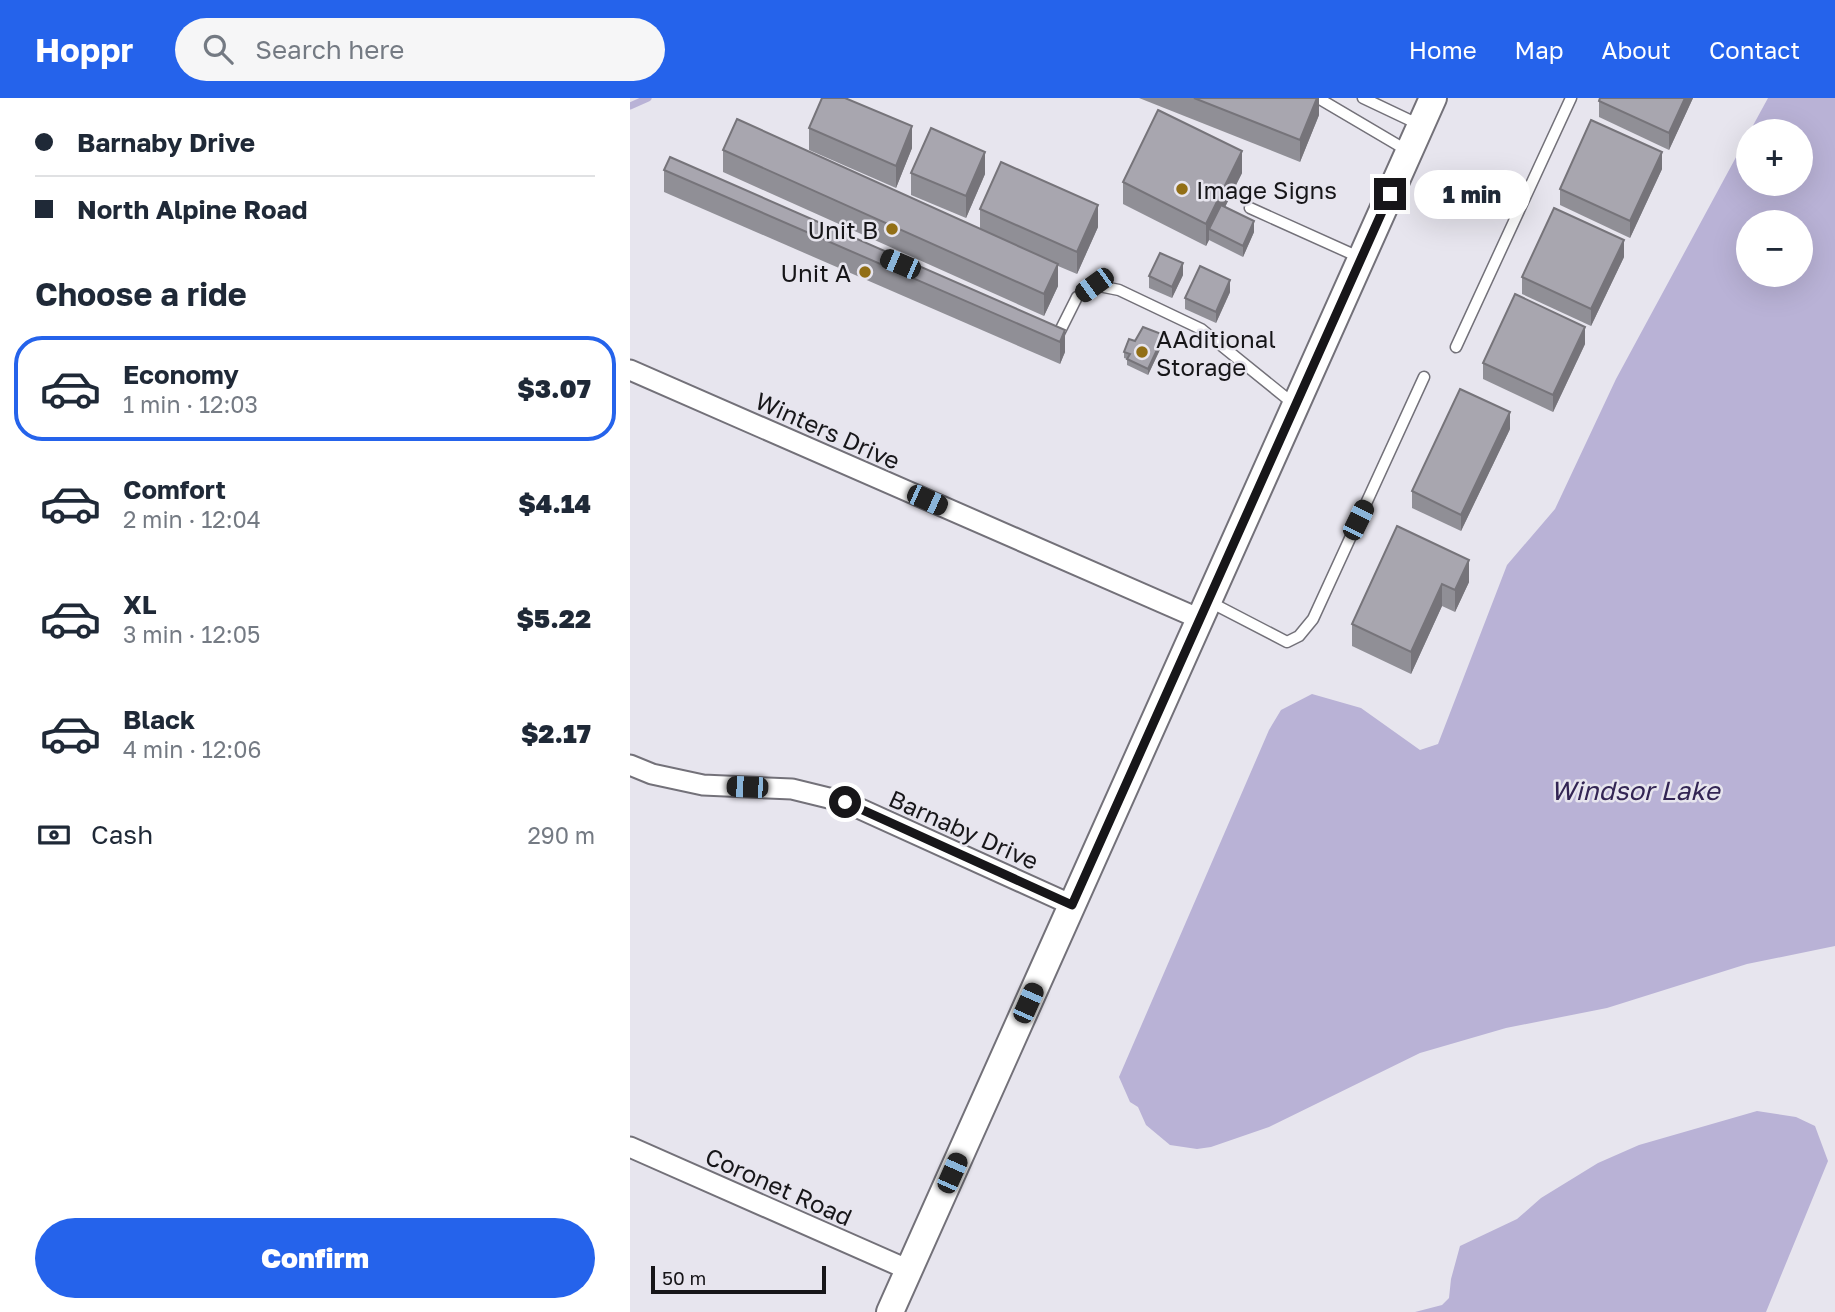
<!DOCTYPE html>
<html lang="en">
<head>
<meta charset="utf-8">
<style>
	:root { --surface:#fff; --page:#f6f6f7; --text:#1f2937; --muted:#747a83; --line:#e0e1e3; --accent:#2563eb }
	body { margin:0; font-family:"Golos Text",sans-serif; background:var(--page); color:var(--text); height:100vh; display:flex; flex-direction:column; font-size:26px; white-space:nowrap }
	* { box-sizing:border-box; margin:0 }
	p { font-size:23px; color:var(--muted) }
	.icon { flex:none; width:38px; height:38px; fill:none; stroke:currentColor; stroke-width:2; stroke-linecap:round; stroke-linejoin:round }
	.map { position:relative; flex:1; overflow:hidden }
	.side { display:flex; flex-direction:column; background:var(--surface); width:630px }
	.side>* { flex:none }
	.hud { display:grid; align-content:center; height:154px; padding:0 35px; background:var(--surface) }
	.buttons { position:absolute; left:1106px; top:21px; display:grid; gap:14px }
	.buttons a { display:grid; place-items:center; width:77px; height:77px; border-radius:50%; background:var(--surface); box-shadow:0 7px 28px #0002; font-size:35px }
	.scale { position:absolute; left:21px; bottom:18px; width:175px; box-sizing:border-box; padding-left:7px; border:4px solid #171619; border-top:0; font-size:19px; line-height:24px; white-space:nowrap; color:#171619; -webkit-text-stroke:5px #e7e5ee; paint-order:stroke }
	.end { position:absolute; width:32px; height:32px; margin:-16px; border:9px solid #171619; background:#fff; box-shadow:0 0 0 4px #fff }
	.from { border-radius:50% }
	.bubble { position:absolute; height:49px; border-radius:24px; background:var(--surface); box-shadow:0 7px 28px #0002; font-size:23px; font-weight:800; line-height:49px; text-align:center }
	.car { position:absolute; width:21px; height:42px; margin:-21px -10px; border-radius:9px; box-shadow:0 0 5px 2px #0007; background:linear-gradient(#222 24%,#8ab4d8 0 40%,#222 0 76%,#8ab4d8 0 86%,#222 0) }
	.hud b { display:flex; align-items:center; gap:24px; height:66px; font-size:26px }
	.hud b+b { border-top:2px solid var(--line) }
	.hud i { width:18px; height:18px; background:var(--text) }
	ul { padding:0; list-style:none }
	li { display:flex; align-items:center; gap:21px; height:105px; margin:0 14px 10px; padding:0 21px; border:4px solid transparent; border-radius:28px }
	li div { flex:1 }
	li b { display:block; font-size:26px }
	li em { font-style:normal; font-weight:800 }
	li.selected { border-color:var(--accent) }
	li>.icon { width:63px; height:63px; stroke-width:1.5 }
	h2 { padding:0 35px; font-size:32px; line-height:84px }
	.pay { display:flex; align-items:center; gap:18px; height:77px; padding:0 35px; font-size:26px }
	.pay p { margin-inline-start:auto }
	.action { display:flex; gap:14px; margin-top:auto; padding:14px 35px }
	.action a { flex:1; height:80px; border-radius:42px; background:var(--accent); color:#fff; font-size:28px; font-weight:800; line-height:80px; text-align:center }
	header { display:flex; align-items:center; gap:42px; box-sizing:border-box; height:98px; padding:0 35px; background:var(--accent); color:#fff }
	header strong { font-size:33px }
	nav { display:flex; gap:38px; margin-inline-start:auto; font-size:24px }
	.search { width:490px; height:63px; background:var(--page); display:flex; align-items:center; gap:18px; box-sizing:border-box; padding:0 24px; border-radius:38px; color:var(--muted); font-size:26px }
	main { display:flex; flex:1; min-height:0 }
	.map>svg:first-child { display:block }
	.water { fill:#b9b2d6; fill-rule:evenodd }
	.lines { fill:none; stroke-linecap:round; stroke-linejoin:round }
	.stream { stroke:#b9b2d6; stroke-width:7 }
	.service-casing { stroke:#737179; stroke-width:13 }
	.minor-casing { stroke:#737179; stroke-width:23 }
	.secondary-casing { stroke:#737179; stroke-width:30 }
	.service { stroke:#fff; stroke-width:10 }
	.minor { stroke:#fff; stroke-width:19 }
	.secondary { stroke:#fff; stroke-width:26 }
	.wall { fill:#908f96 }
	.shaded-wall { fill:#76747a }
	.building { fill:#a8a6af; stroke:#76747a; stroke-width:2 }
	.route { stroke:#171619; stroke-width:9 }
	.poi-dot { fill:#926f16; stroke:#e7e5ee; stroke-width:2.5 }
	.labels { text-anchor:middle; dominant-baseline:central; stroke-width:5; stroke-linejoin:round; paint-order:stroke }
	.poi-label { font-size:24px; fill:#171619; stroke:#e7e5ee; text-anchor:start }
	.street-label { font-size:24px; fill:#171619; stroke:#e7e5ee }
	.water-label { font-size:26px; font-style:italic; fill:#332554; stroke:#e7e5ee }
</style>
</head>
<body>
<header>
<strong>Hoppr</strong>
<div class="search"><svg class="icon" aria-label="search" viewBox="0 0 24 24"><circle cx="10" cy="10" r="6"/><path d="M15 15l6 6"/></svg>Search here</div>
<nav><a>Home</a><a>Map</a><a>About</a><a>Contact</a></nav>
</header>
<main>
<section class="side">
<div class="hud">
<b><i class="from"></i>Barnaby Drive</b>
<b><i></i>North Alpine Road</b>
</div>
<h2>Choose a ride</h2>
<ul>
<li class="selected"><svg class="icon" aria-label="car" viewBox="0 0 24 24"><path d="M5 17H2v-5l4-1 3-4h7l3 4 3 1v5h-3M9 17h6M6 11h13"/><circle cx="7" cy="17" r="2"/><circle cx="17" cy="17" r="2"/></svg><div><b>Economy</b><p>1 min · 12:03</p></div><em>$3.07</em></li>
<li><svg class="icon" aria-label="car" viewBox="0 0 24 24"><path d="M5 17H2v-5l4-1 3-4h7l3 4 3 1v5h-3M9 17h6M6 11h13"/><circle cx="7" cy="17" r="2"/><circle cx="17" cy="17" r="2"/></svg><div><b>Comfort</b><p>2 min · 12:04</p></div><em>$4.14</em></li>
<li><svg class="icon" aria-label="car" viewBox="0 0 24 24"><path d="M5 17H2v-5l4-1 3-4h7l3 4 3 1v5h-3M9 17h6M6 11h13"/><circle cx="7" cy="17" r="2"/><circle cx="17" cy="17" r="2"/></svg><div><b>XL</b><p>3 min · 12:05</p></div><em>$5.22</em></li>
<li><svg class="icon" aria-label="car" viewBox="0 0 24 24"><path d="M5 17H2v-5l4-1 3-4h7l3 4 3 1v5h-3M9 17h6M6 11h13"/><circle cx="7" cy="17" r="2"/><circle cx="17" cy="17" r="2"/></svg><div><b>Black</b><p>4 min · 12:06</p></div><em>$2.17</em></li>
</ul>
<div class="pay"><svg class="icon" aria-label="cash" viewBox="0 0 24 24"><path d="M3 7h18v10H3z"/><circle cx="12" cy="12" r="2"/></svg>Cash<p>290 m</p></div>
<div class="action"><a>Confirm</a></div>
</section>
<div class="map">
<svg width="1205" height="1214" viewBox="0 0 1205 1214">
	<rect width="100%" height="100%" fill="#e7e5ee"/>
	<g class="water">
		<path d="M1138,0H1205V848L1117,866L977,910L876,930L790,955L639,1029L581,1049L567,1051L540,1047L516,1027L508,1009L500,1004L489,979L639,632L651,612L682,596L731,610L790,652L808,646L877,467L925,411L986,281L1118,37V86H1171V33H1120ZM1118,124H1171V177H1118Z"/>
		<polygon points="1127,1013 1166,1019 1185,1028 1198,1063 1136,1214 785,1214 812,1207 819,1200 821,1181 830,1148 887,1121 911,1100 968,1065 1009,1047"/>
	</g>
	<g class="lines">
		<polyline class="stream" points="0,8 18,0"/>
		<defs>
			<g id="service">
				<polyline points="688,0 778,53"/>
				<polyline points="733,0 790,27"/>
				<polyline points="620,110 731,160"/>
				<polyline points="425,236 428,237 447,199 464,187 489,192 571,231 665,307"/>
				<polyline points="826,249 941,0"/>
				<polyline points="578,503 657,544 669,538 683,521 794,279"/>
			</g>
			<g id="minor">
				<polyline points="0,272 570,521"/>
				<polyline points="0,667 22,676 73,687 162,691 215,704 442,807"/>
				<polyline points="0,1049 279,1172"/>
			</g>
			<polyline id="secondary" points="260,1214 803,0"/>
		</defs>
		<use href="#service" class="service-casing"/>
		<use href="#minor" class="minor-casing"/>
		<use href="#secondary" class="secondary-casing"/>
		<use href="#service" class="service"/>
		<use href="#minor" class="minor"/>
		<use href="#secondary" class="secondary"/>
	</g>
	<g class="wall">
		<polygon points="509,0 689,0 689,17 670,64"/>
		<polygon points="970,0 1063,0 1039,52 969,19 969,3"/>
		<polygon points="179,30 282,50 266,90 179,52"/>
		<polygon points="93,52 350,131 350,111 468,129 447,176 428,168 428,188 414,218 93,74"/>
		<polygon points="1032,71 1000,140 930,107 930,91"/>
		<polygon points="34,72 435,232 435,254 430,266 34,94"/>
		<polygon points="281,75 355,76 336,120 281,97"/>
		<polygon points="612,75 595,109 624,134 613,159 579,142 576,148 493,106 493,84"/>
		<polygon points="994,159 961,228 892,196 892,179"/>
		<polygon points="553,177 542,200 519,190 519,178"/>
		<polygon points="600,194 586,225 555,211 555,200"/>
		<polygon points="505,243 534,243 518,277 497,267 497,261 494,260 494,254"/>
		<polygon points="955,246 923,314 853,281 853,265"/>
		<polygon points="880,331 831,433 782,410 782,393"/>
		<polygon points="767,428 839,484 825,514 812,508 781,576 722,548 722,526"/>
	</g>
	<g class="shaded-wall">
		<polygon points="687,0 689,0 689,17 670,64 670,42"/>
		<polygon points="1055,0 1063,0 1039,52 1039,35"/>
		<polygon points="282,28 282,50 266,90 266,68"/>
		<polygon points="612,53 612,75 583,133 579,131 579,142 576,148 576,126"/>
		<polygon points="355,54 355,76 336,120 336,98"/>
		<polygon points="1032,54 1032,71 1000,140 1000,123"/>
		<polygon points="468,107 468,129 447,176 447,154"/>
		<polygon points="624,123 624,134 613,159 613,148"/>
		<polygon points="994,142 994,159 961,228 961,211"/>
		<polygon points="553,165 553,177 542,200 542,189"/>
		<polygon points="428,166 428,188 414,218 414,196"/>
		<polygon points="600,182 600,194 586,225 586,214"/>
		<polygon points="955,229 955,246 923,314 923,297"/>
		<polygon points="435,232 435,254 430,266 430,244"/>
		<polygon points="534,237 534,243 518,277 518,271"/>
		<polygon points="880,314 880,331 831,433 831,417"/>
		<polygon points="839,462 839,484 825,514 825,492"/>
		<polygon points="812,486 812,508 781,576 781,554"/>
	</g>
	<g class="building">
		<polygon points="192,0 215,0 282,28 266,68 179,30"/>
		<polygon points="564,0 687,0 670,42"/>
		<polygon points="970,0 1055,0 1039,35 969,3"/>
		<polygon points="528,12 612,53 576,126 493,84"/>
		<polygon points="107,21 428,166 414,196 93,52"/>
		<polygon points="961,22 1032,54 1000,123 930,91"/>
		<polygon points="301,30 355,54 336,98 281,75"/>
		<polygon points="40,59 435,232 430,244 34,72"/>
		<polygon points="371,64 468,107 447,154 350,111"/>
		<polygon points="591,107 624,123 613,148 579,131"/>
		<polygon points="924,110 994,142 961,211 892,179"/>
		<polygon points="530,155 553,165 542,189 519,178"/>
		<polygon points="570,168 600,182 586,214 555,200"/>
		<polygon points="885,196 955,229 923,297 853,265"/>
		<polygon points="513,229 534,237 518,271 497,261 500,256 494,254 499,241 505,243"/>
		<polygon points="830,291 880,314 831,417 782,393"/>
		<polygon points="767,428 839,462 825,492 812,486 781,554 722,526"/>
	</g>
	<g class="lines">
		<polyline class="route" points="215,704 442,807 760,96"/>
	</g>
	<g class="poi-dot">
		<circle cx="552" cy="91" r="7"/>
		<circle cx="262" cy="131" r="7"/>
		<circle cx="235" cy="174" r="7"/>
		<circle cx="512" cy="254" r="7"/>
	</g>
	<g class="labels">
		<g class="poi-label">
			<text x="566" y="91">Image Signs</text>
			<text x="248" y="131" text-anchor="end">Unit B</text>
			<text x="221" y="174" text-anchor="end">Unit A</text>
			<text x="526" y="240">AAditional<tspan x="526" dy="28">Storage</tspan></text>
		</g>
		<g class="street-label">
			<text transform="translate(198 332) rotate(24)">Winters Drive</text>
			<text transform="translate(334 731) rotate(24)">Barnaby Drive</text>
			<text transform="translate(149 1088) rotate(24)">Coronet Road</text>
		</g>
		<g class="water-label">
			<text x="1005" y="692">Windsor Lake</text>
		</g>
	</g>
</svg>
<div class="buttons">
<a>+</a>
<a>−</a>
</div>
<div class="scale">50 m</div>
<i class="end from" style="left:215px;top:704px"></i>
<i class="end" style="left:760px;top:96px"></i>
<div class="bubble" style="left:784px;top:72px;width:116px">1 min</div>
<i class="car" style="left:270px;top:166px;rotate:293deg"></i>
<i class="car" style="left:464px;top:187px;rotate:234deg"></i>
<i class="car" style="left:297px;top:402px;rotate:114deg"></i>
<i class="car" style="left:728px;top:422px;rotate:26deg"></i>
<i class="car" style="left:117px;top:689px;rotate:272deg"></i>
<i class="car" style="left:398px;top:905px;rotate:24deg"></i>
<i class="car" style="left:322px;top:1075px;rotate:24deg"></i>
</div>
</main>
</body>
</html>
